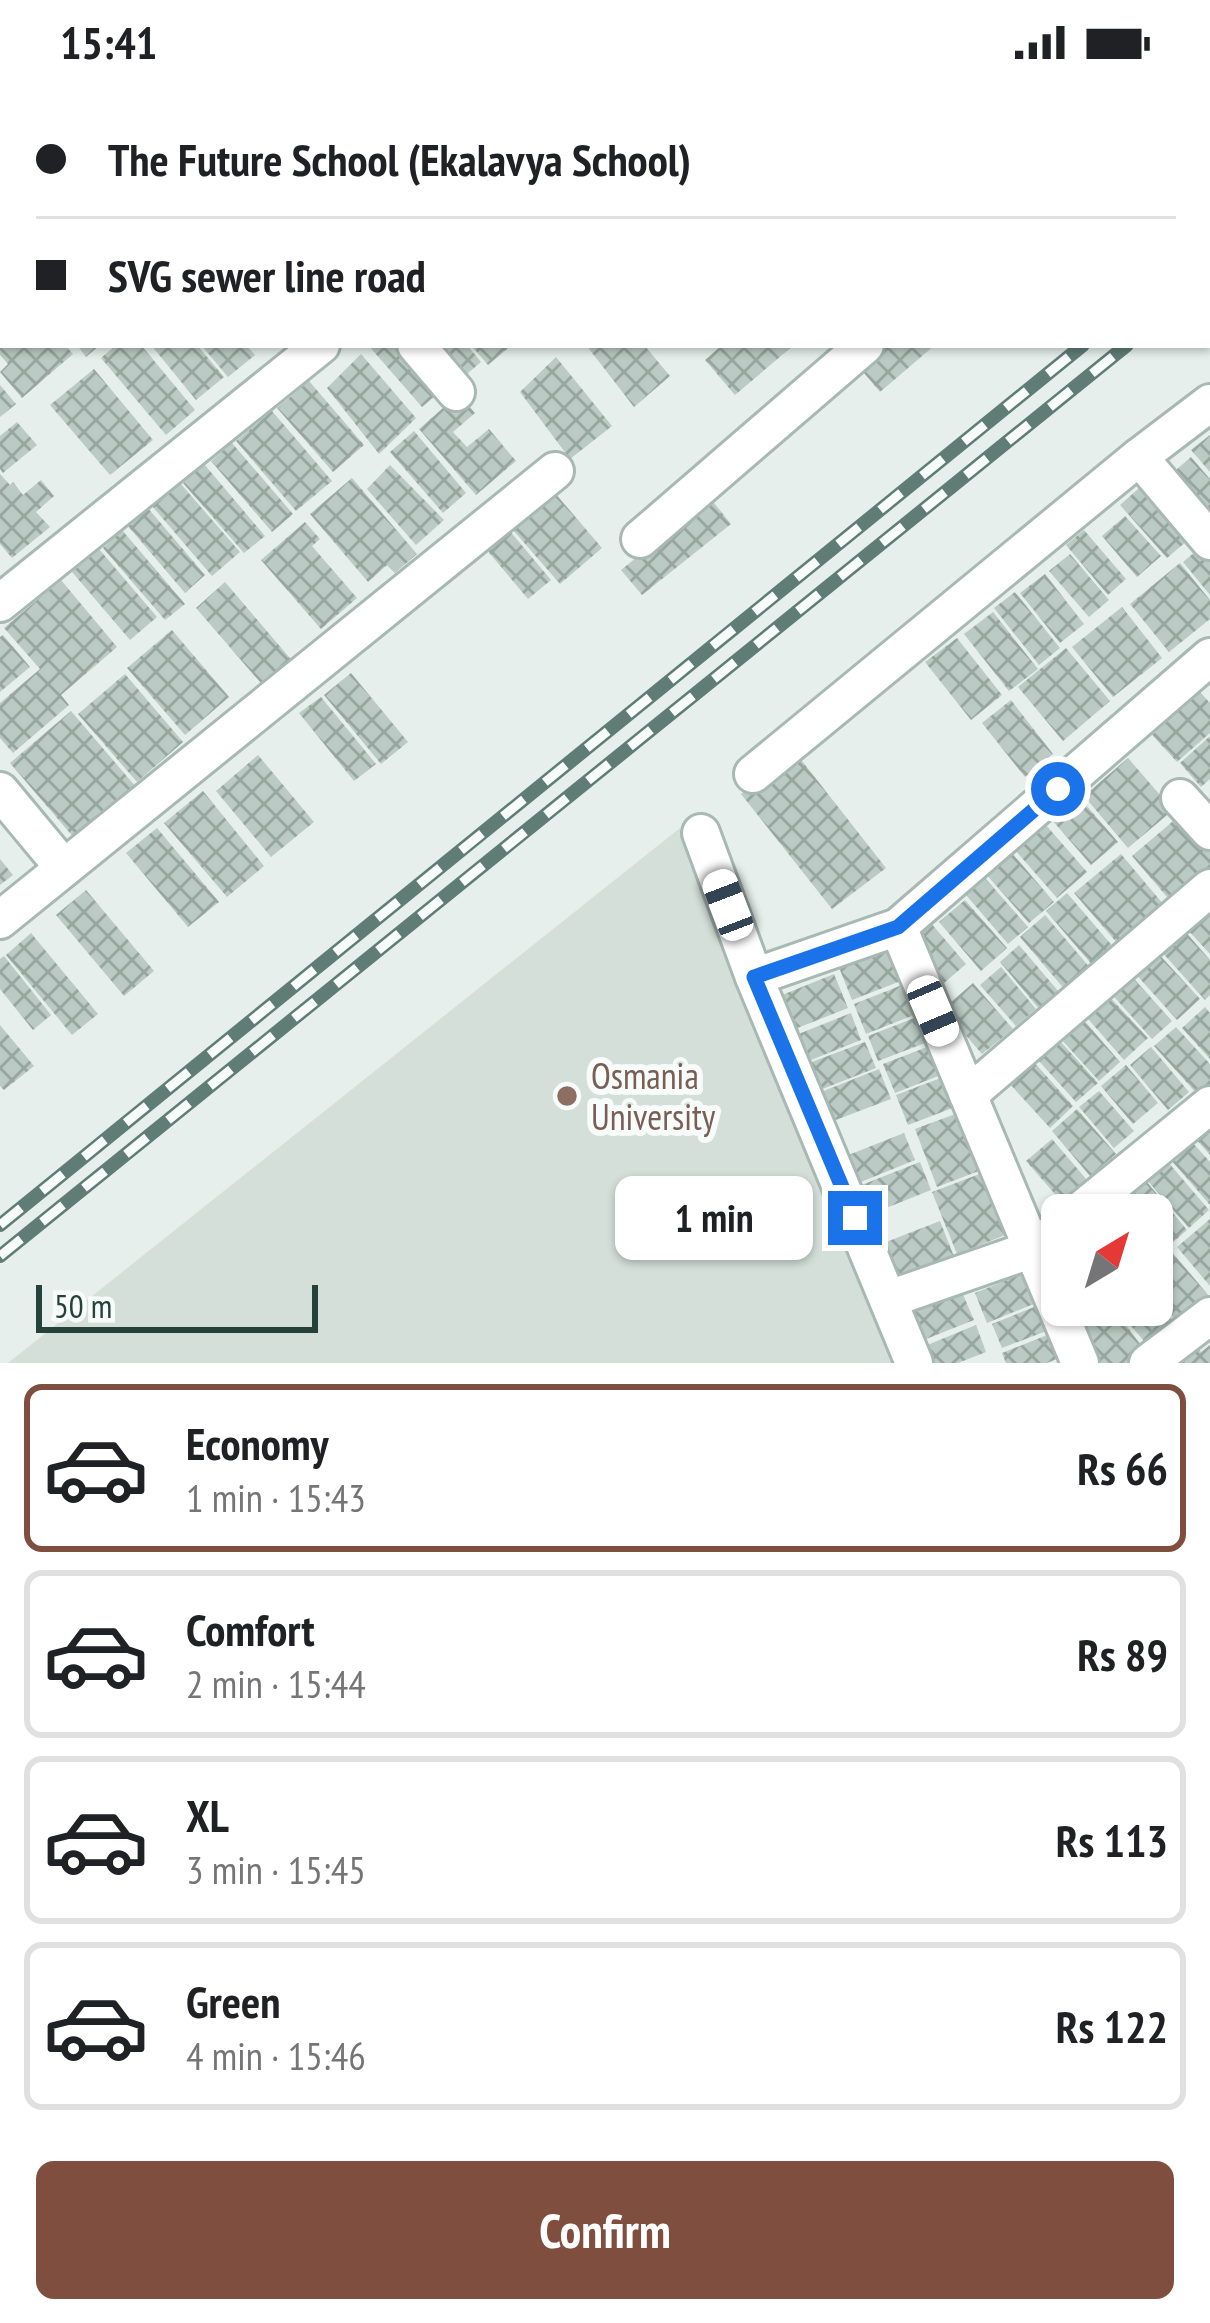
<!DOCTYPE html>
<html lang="en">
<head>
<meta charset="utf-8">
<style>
	:root { --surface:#fff; --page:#f2f2f2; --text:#202124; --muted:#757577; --line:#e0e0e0; --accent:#7f4e3f }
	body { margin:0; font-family:"PT Sans Narrow",sans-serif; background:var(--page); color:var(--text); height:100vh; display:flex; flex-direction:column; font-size:45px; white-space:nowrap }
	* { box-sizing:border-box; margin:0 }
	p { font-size:39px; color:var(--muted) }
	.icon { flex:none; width:66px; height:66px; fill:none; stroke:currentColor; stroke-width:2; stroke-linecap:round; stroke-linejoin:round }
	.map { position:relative; height:1279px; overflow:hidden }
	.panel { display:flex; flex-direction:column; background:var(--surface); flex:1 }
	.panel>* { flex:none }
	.guide { position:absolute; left:0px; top:0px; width:1212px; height:264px; box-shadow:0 3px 9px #0004; display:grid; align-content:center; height:264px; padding:0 36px; background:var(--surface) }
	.needle { width:78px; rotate:38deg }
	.tools { position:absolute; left:1041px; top:1110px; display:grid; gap:24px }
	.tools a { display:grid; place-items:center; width:132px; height:132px; border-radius:18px; background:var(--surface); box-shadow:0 3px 9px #0004; font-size:60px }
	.scale { position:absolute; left:36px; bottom:30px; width:282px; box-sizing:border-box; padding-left:12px; border:6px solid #24423a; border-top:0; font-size:33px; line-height:42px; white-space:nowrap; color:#24423a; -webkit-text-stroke:9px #f7fbf9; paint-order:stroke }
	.end { position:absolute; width:54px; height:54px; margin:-27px; border:15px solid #1a73e8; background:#fff; box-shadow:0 0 0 6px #fff }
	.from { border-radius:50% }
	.bubble { position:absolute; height:84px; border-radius:18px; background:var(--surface); box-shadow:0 3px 9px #0004; font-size:39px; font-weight:700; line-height:84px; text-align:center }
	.car { position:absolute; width:36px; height:72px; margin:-36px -18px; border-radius:15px; box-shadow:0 0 9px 3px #0007; background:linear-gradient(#fff 24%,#345 0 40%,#fff 0 76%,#345 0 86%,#fff 0) }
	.guide b { display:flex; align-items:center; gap:42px; height:114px; font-size:45px }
	.guide b+b { border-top:3px solid var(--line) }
	.guide i { width:30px; height:30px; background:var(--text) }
	ul { padding:21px 0 0; list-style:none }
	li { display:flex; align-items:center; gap:36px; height:168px; margin:0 24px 18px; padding:0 12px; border:6px solid var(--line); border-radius:18px }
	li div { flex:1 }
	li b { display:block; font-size:45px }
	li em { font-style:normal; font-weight:700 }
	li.current { border-color:var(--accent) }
	li>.icon { width:108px; height:108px; stroke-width:1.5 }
	.primary-button { display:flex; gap:24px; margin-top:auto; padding:24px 36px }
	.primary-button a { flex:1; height:138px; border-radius:18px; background:var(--accent); color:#fff; font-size:48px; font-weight:700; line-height:138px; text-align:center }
	.status { display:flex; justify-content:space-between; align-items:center; height:84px; padding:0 60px; background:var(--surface); direction:ltr }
	.status svg { height:33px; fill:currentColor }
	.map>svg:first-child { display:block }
	.built { fill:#d4dfda }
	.building { fill:url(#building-cross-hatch) }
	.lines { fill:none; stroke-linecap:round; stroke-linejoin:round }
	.minor-casing { stroke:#a8b8b2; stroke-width:42 }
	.minor { stroke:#fff; stroke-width:36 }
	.rail-casing { stroke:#5f7d75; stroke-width:14 }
	.rail { stroke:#f7fbf9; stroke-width:9; stroke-dasharray:27; stroke-linecap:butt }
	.route { stroke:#1a73e8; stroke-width:15 }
	.education-dot { fill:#8d6e63; stroke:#f7fbf9; stroke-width:4.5 }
	.labels { text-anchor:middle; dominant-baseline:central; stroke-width:12; stroke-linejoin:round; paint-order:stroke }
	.education-label { font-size:36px; fill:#785e54; stroke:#f7fbf9; text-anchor:start }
</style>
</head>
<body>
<div class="status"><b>15:41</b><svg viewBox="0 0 49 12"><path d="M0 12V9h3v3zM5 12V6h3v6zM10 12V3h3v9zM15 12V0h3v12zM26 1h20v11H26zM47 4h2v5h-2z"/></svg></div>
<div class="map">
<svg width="1210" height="1279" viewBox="0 0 1210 1279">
	<defs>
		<pattern id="building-cross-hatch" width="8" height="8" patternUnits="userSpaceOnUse" patternTransform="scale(3)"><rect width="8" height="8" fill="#bbcac4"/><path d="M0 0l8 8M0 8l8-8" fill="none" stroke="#98a6a0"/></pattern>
	</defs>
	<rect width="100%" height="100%" fill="#e6efeb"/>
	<polygon class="built" points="680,744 901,1279 8,1279"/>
	<g class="building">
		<polygon points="0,261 65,261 73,270 22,314 0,288 8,280 0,271"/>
		<polygon points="77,261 100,261 86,273"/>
		<polygon points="116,261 141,261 195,326 166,351 101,274"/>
		<polygon points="151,261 197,261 224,293 196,316"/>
		<polygon points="201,261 246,261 255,271 228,293"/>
		<polygon points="368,261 412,261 447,302 422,323"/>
		<polygon points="419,261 467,261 481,278 454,301"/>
		<polygon points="471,261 512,261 488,281"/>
		<polygon points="586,261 644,261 670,292 634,323"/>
		<polygon points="722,261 794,261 735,311 705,276"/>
		<polygon points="883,261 935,261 880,308 858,282"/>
		<polygon points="361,270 416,334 379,370 327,304"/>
		<polygon points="556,273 612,342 570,375 520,308"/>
		<polygon points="94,285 153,356 110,391 50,321"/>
		<polygon points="309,297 364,361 333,388 277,324"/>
		<polygon points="0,301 16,320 0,333"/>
		<polygon points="459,310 475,329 453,348 467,363 489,345 516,377 476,411 419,345"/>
		<polygon points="272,327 332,397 296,427 236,357"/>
		<polygon points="17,338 37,361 3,389 0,385 0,352"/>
		<polygon points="414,347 466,409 443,429 390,368"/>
		<polygon points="1210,351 1210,388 1191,366"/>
		<polygon points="232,359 293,430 272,448 211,377"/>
		<polygon points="1191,373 1210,395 1210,443 1162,398"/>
		<polygon points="204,380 265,452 244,469 183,399"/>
		<polygon points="390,381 444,436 416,461 367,405"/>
		<polygon points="0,390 10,401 13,398 23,411 41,396 54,412 36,428 50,443 12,474 0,460"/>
		<polygon points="352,394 417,470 395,489 387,481 368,498 310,430"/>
		<polygon points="1147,397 1194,451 1167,474 1120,421"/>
		<polygon points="180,399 240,468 212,492 152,422"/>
		<polygon points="554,408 602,464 560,500 506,438"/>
		<polygon points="710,414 731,440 642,511 621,486"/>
		<polygon points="147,423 205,491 185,509 127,441"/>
		<polygon points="1125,432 1161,472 1137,493 1102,452"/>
		<polygon points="305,438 320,455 312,462 357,514 321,545 261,476"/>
		<polygon points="122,446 185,520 165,536 103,464"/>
		<polygon points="509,446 551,496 528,515 486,465"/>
		<polygon points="1084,446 1126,495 1108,511 1066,461"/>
		<polygon points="1207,458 1210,461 1210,511 1183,478"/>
		<polygon points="99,465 157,533 130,556 72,488"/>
		<polygon points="1070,470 1109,516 1089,533 1049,487"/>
		<polygon points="1180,479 1210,516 1210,535 1169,568 1130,520"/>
		<polygon points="1045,490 1084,540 1060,559 1020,509"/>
		<polygon points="61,496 117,563 61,611 69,621 13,669 0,654 0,619 40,585 4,544"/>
		<polygon points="225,498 295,580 266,605 196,524"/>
		<polygon points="1015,508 1060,564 1039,581 994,524"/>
		<polygon points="1122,523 1162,574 1113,613 1072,563"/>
		<polygon points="993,528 1038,585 1009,607 964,550"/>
		<polygon points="172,546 229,613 185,651 127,584"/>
		<polygon points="3,551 30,583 0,608 0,553"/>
		<polygon points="957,554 1002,611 971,636 925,578"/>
		<polygon points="1066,564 1110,617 1063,657 1018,603"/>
		<polygon points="351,589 408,658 381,680 324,611"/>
		<polygon points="125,590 183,658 137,698 78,630"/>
		<polygon points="1200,608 1210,619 1210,649 1177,678 1152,651"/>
		<polygon points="321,613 376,680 354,697 299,629"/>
		<polygon points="1011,616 1053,670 1025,693 982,639"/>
		<polygon points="71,627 136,703 75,755 10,679"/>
		<polygon points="1210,652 1210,695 1201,703 1180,679"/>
		<polygon points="795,668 886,784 832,825 741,710"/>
		<polygon points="258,671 314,738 271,773 216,707"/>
		<polygon points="1128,674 1173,726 1128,764 1084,712"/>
		<polygon points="203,707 264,782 227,813 164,739"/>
		<polygon points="1079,713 1118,758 1091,781 1052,736"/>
		<polygon points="1179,732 1210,768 1210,788 1173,820 1132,772"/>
		<polygon points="1045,740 1087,788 1057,814 1015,766"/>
		<polygon points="157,744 219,818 188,843 126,769"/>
		<polygon points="1011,768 1054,818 1029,839 986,790"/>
		<polygon points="1121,770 1164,821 1118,860 1074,809"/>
		<polygon points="0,775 13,791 0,801"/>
		<polygon points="985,794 1028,843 1008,860 966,811"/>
		<polygon points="86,806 154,887 124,912 56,831"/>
		<polygon points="1067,809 1115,865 1094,883 1046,827"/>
		<polygon points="965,816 1007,864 981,887 939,838"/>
		<polygon points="1210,823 1210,870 1186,844"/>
		<polygon points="1045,831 1092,886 1066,907 1020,853"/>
		<polygon points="930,838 966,880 936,906 911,854"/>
		<polygon points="1183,845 1210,876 1210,911 1205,916 1160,866"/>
		<polygon points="31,849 98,930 72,951 6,871"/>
		<polygon points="897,859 911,893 852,916 838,881"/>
		<polygon points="1019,861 1059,908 1040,926 1000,878"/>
		<polygon points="1156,867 1200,915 1177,936 1133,887"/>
		<polygon points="4,872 51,931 33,946 0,905 0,875"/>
		<polygon points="1001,883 1036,925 1016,942 980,901"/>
		<polygon points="1127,887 1172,937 1152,955 1107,905"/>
		<polygon points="834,890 848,924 795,945 782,911"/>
		<polygon points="912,897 924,927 866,950 854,920"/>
		<polygon points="973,899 1013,945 982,970 943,925"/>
		<polygon points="1105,908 1148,954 1124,976 1082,928"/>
		<polygon points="1205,923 1210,929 1210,975 1182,944"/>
		<polygon points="851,929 861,956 806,978 796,951"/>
		<polygon points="922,931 933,956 878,977 868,952"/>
		<polygon points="1082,934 1120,978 1099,997 1060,954"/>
		<polygon points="0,941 34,982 4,1006 0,1002"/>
		<polygon points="1176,943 1210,980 1210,1000 1198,1011 1154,962"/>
		<polygon points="1059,956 1098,999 1076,1018 1037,975"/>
		<polygon points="865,958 876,984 820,1006 809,979"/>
		<polygon points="940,958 951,987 895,1009 883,980"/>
		<polygon points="1151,963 1189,1008 1168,1026 1130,981"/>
		<polygon points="1033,977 1073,1022 1050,1044 1009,999"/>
		<polygon points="1126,981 1158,1019 1133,1040 1101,1002"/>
		<polygon points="879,985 891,1015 833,1037 821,1008"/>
		<polygon points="951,990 963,1020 908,1041 896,1011"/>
		<polygon points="1099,1007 1134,1047 1114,1064 1079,1023"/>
		<polygon points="1077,1025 1116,1070 1090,1092 1052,1047"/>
		<polygon points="966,1026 989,1083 937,1103 915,1045"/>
		<polygon points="1210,1038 1210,1071 1193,1052"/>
		<polygon points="904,1049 915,1076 856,1100 846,1072"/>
		<polygon points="1052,1055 1087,1096 1061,1117 1026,1077"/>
		<polygon points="1192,1058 1210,1078 1210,1121 1171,1076"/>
		<polygon points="920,1078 931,1106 871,1130 859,1102"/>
		<polygon points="1168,1078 1209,1126 1189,1144 1147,1096"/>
		<polygon points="990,1086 1013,1148 957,1170 932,1108"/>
		<polygon points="1147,1098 1187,1146 1162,1168 1152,1157 1152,1131 1129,1131 1121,1121"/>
		<polygon points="1210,1135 1210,1202 1177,1163"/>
		<polygon points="940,1137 955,1175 896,1199 881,1160"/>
		<polygon points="1171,1167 1210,1213 1179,1240 1152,1209 1152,1183"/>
		<polygon points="1029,1187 1041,1217 987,1239 975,1209"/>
		<polygon points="961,1206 974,1236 916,1259 904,1229"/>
		<polygon points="1152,1212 1176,1240 1150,1264 1113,1221 1152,1221"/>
		<polygon points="1039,1221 1049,1246 1002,1264 992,1240"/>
		<polygon points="1104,1221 1111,1221 1146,1268 1132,1279 1101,1279 1084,1237"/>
		<polygon points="976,1241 986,1268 958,1279 926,1279 920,1264"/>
		<polygon points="1057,1247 1067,1271 1047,1279 1006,1279 1002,1269"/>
		<polygon points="1210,1261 1210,1279 1181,1279 1199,1265 1201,1268"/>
	</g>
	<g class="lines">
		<defs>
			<g id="minor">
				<polyline points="146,0 149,3"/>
				<polyline points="792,0 795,3"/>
				<polyline points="231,3 234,0"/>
				<polyline points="636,3 639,0"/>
				<polyline points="1190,3 1194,0"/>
				<polyline points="0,188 3,185"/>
				<polyline points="416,261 456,308"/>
				<polyline points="1139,373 1210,457"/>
				<polyline points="640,455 865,261"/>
				<polyline points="0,519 321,261"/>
				<polyline points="753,690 1139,373 1210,319"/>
				<polyline points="0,707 64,784"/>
				<polyline points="1180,714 1210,747"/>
				<polyline points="701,749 754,893 898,843 1210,573"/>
				<polyline points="0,836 555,387"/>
				<polyline points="898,843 1080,1279"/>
				<polyline points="754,893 914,1279"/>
				<polyline points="968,1011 1210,804"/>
				<polyline points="1075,1131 1210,1021"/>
				<polyline points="889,1215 1033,1165 1062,1142"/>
				<polyline points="1148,1279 1210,1232"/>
			</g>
		</defs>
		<use href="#minor" class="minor-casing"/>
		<use href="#minor" class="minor"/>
		<defs>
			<g id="rail">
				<polyline points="1209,159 1210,158"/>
				<polyline points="1209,195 1210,194"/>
				<polyline points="0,1141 1083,261"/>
				<polyline points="0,1172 1127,261"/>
			</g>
		</defs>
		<use href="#rail" class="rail-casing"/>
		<use href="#rail" class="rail"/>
	</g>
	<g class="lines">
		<polyline class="route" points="855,1134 754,893 898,843 1058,705"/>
	</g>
	<circle class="education-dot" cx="567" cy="1012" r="12"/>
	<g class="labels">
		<g class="education-label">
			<text x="591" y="991">Osmania<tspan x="591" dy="41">University</tspan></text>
		</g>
	</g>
</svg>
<div class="tools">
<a><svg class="needle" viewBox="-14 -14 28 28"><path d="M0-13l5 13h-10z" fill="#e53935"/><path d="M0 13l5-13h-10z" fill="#757577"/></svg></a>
</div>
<div class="scale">50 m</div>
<i class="end from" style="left:1058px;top:705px"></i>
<i class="end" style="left:855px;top:1134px"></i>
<div class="bubble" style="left:615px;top:1092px;width:198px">1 min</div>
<i class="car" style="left:728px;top:821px;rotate:339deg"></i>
<i class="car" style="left:933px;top:927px;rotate:157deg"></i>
<div class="guide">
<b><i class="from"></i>The Future School (Ekalavya School)</b>
<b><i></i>SVG sewer line road</b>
</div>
</div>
<section class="panel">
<ul>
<li class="current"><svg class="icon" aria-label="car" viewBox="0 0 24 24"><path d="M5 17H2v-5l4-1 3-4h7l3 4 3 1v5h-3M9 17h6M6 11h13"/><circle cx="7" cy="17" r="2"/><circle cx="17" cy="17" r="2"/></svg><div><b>Economy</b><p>1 min · 15:43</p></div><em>Rs 66</em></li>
<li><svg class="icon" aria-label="car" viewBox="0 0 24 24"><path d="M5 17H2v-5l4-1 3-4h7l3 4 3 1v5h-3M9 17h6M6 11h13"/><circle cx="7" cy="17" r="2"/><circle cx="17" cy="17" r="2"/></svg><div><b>Comfort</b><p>2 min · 15:44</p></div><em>Rs 89</em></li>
<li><svg class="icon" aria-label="car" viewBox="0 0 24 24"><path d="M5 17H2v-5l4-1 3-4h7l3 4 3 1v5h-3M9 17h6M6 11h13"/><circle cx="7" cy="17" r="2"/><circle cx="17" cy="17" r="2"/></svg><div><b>XL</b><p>3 min · 15:45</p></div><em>Rs 113</em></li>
<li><svg class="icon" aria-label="car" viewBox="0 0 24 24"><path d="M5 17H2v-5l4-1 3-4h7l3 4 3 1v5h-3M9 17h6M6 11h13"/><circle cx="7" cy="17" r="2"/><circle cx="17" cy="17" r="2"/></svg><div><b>Green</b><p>4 min · 15:46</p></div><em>Rs 122</em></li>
</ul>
<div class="primary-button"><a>Confirm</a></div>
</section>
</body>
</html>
